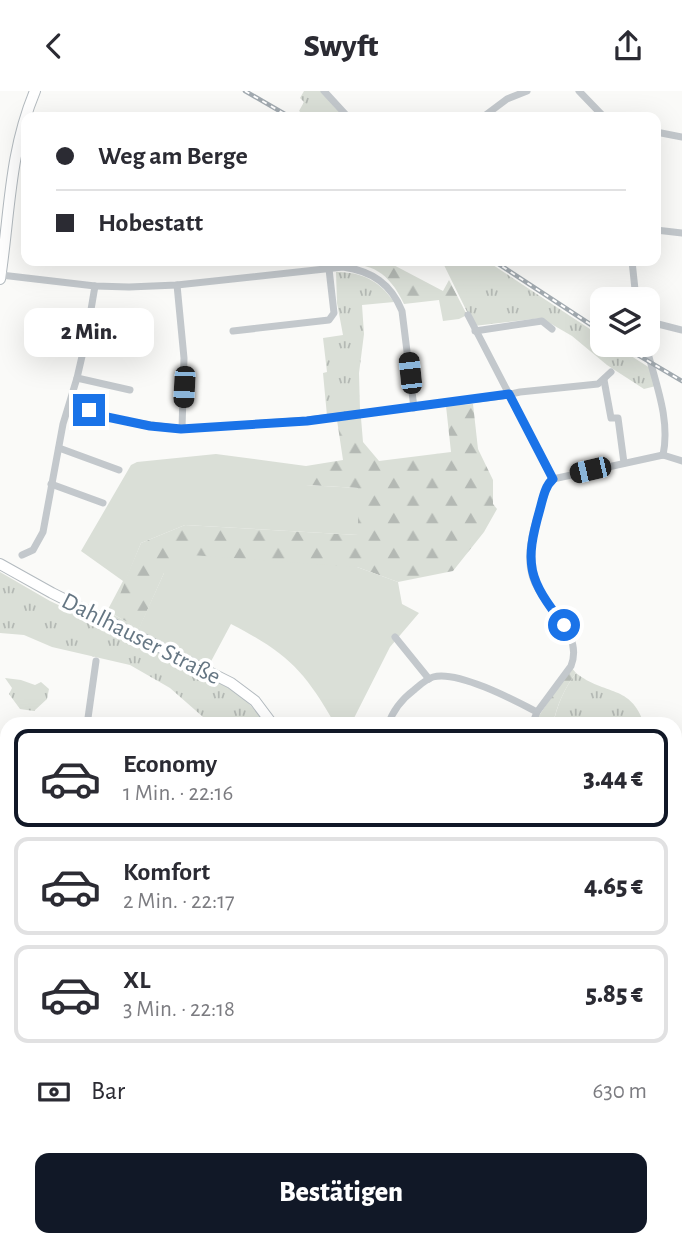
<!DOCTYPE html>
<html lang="de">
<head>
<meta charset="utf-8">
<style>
	:root { --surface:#fff; --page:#f2f2f3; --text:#2b2b33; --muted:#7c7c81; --line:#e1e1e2; --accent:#111827 }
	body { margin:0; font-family:"Alegreya Sans",sans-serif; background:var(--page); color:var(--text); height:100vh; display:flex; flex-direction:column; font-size:26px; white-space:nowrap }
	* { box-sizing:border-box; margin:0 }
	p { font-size:23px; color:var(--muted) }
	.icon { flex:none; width:38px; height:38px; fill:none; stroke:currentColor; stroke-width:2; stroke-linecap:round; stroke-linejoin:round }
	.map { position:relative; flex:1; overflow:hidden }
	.details { position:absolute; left:0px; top:626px; width:682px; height:530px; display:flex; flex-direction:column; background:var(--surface); border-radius:21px 21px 0 0; box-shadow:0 7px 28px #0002 }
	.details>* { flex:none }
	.hud { position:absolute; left:21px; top:21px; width:640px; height:154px; border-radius:14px; box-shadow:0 7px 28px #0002; display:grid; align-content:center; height:154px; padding:0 35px; background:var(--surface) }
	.buttons { position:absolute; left:590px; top:196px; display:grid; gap:14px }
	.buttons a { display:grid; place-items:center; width:70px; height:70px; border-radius:14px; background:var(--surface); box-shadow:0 7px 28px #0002; font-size:35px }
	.end { position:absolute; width:32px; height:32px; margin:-16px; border:9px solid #1a73e8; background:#fff; box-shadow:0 0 0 4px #fff }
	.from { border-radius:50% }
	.bubble { position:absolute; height:49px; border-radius:14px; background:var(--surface); box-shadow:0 7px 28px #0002; font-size:23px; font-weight:800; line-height:49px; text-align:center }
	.car { position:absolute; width:21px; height:42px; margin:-21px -10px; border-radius:9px; box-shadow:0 0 5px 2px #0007; background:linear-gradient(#222 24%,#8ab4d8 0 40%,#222 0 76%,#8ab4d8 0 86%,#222 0) }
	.hud b { display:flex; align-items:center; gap:24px; height:66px; font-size:26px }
	.hud b+b { border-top:2px solid var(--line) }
	.hud i { width:18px; height:18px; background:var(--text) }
	ul { padding:12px 0 0; list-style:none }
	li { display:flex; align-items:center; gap:21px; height:98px; margin:0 14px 10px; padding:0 21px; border:4px solid var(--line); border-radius:14px }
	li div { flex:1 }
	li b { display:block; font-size:26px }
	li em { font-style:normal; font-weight:800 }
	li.on { border-color:var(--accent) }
	li>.icon { width:63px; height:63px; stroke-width:1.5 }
	.pay { display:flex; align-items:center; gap:18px; height:77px; padding:0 35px; font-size:26px }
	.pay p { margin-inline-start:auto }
	.action { display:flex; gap:14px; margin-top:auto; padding:14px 35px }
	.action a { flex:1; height:80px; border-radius:14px; background:var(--accent); color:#fff; font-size:28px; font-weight:800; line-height:80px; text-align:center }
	header { display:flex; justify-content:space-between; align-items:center; height:91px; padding:0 35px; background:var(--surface); font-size:32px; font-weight:800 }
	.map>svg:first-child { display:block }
	.grass { fill:url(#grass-tufts) }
	.forest { fill:url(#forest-firs) }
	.garden { fill:#dadfd7 }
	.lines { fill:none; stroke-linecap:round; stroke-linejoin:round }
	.secondary-casing { stroke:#b3babf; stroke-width:12 }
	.street { stroke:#c3c8cc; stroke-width:7 }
	.secondary { stroke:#fff; stroke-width:10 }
	.rail-casing { stroke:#a2aab0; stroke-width:4.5 }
	.rail { stroke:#fff; stroke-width:2; stroke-dasharray:5; stroke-linecap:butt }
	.route { stroke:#1a73e8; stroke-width:9 }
	.labels { text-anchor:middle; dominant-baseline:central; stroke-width:7; stroke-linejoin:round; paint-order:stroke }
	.street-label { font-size:24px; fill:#657683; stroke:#fff }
</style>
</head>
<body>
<header><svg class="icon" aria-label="back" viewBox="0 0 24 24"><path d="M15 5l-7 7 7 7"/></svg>Swyft<svg class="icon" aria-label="share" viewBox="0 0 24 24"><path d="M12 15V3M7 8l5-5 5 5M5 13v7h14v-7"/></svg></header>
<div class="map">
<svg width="682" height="1156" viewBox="0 0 682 1156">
	<defs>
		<pattern id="grass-tufts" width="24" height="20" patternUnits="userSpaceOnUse" patternTransform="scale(1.75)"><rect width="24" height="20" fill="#dadfd7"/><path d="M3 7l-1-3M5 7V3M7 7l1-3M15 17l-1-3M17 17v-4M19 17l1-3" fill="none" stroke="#b4b9b4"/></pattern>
		<pattern id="forest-firs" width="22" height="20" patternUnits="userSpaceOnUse" patternTransform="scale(1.75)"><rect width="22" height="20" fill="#dadfd7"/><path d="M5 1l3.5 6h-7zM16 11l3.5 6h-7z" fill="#b4b9b4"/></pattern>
	</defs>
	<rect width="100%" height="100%" fill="#fafaf8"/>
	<g class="grass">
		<polygon points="304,0 324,0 348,26 307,26 299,20 304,11 300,7"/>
		<polygon points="442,170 487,170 602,246 602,254 614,254 650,277 656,295 644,298 607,274 572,245 541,227 474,235"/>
		<path d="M336,181C361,181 379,189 394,211L362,214L364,243L359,282L360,319L327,325L323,282L327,281L323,247L343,244L337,212Z"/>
		<polygon points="0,481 50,510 175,569 240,603 268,633 211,633 170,597 130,574 52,556 24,544 0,542"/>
		<path d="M576,582C605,605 631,593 644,633L553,634C557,614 564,598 576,582Z"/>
		<polygon points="5,587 21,589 35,594 41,591 49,598 47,608 34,620 20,618 9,603 12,597"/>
		<polygon points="59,1150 458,1150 457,1156 67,1156"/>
	</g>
	<g class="forest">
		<path d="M323,170H386L443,200L449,189L467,224L459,228L443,230L439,209L404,213C384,171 361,171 320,174Z"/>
		<polygon points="473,313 478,358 493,389 493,413 497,418 484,441 453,480 398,491 357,476 164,482 139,538 111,522 141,452 185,434 358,444 358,397 306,394 306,375 343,369 337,329 361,327 363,351 379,370 451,361 446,315"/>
		<path d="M571,576L576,582C564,598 557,614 553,633L533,634Z"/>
		<polygon points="0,1107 7,1108 7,1150 59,1150 67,1156 0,1156"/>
	</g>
	<g class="garden">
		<polygon points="458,170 465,170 479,179 481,194 467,202 454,172"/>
		<path d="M216,363L306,375V394L358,397V444L185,434L141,452L112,523L139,537L164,482L191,464L357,476L398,491L402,513L419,522L390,556L351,633H335C304,579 287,562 231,533L208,576L105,524L123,490L81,460L131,374L137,371Z"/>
		<polygon points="676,937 682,939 682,988 676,985"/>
	</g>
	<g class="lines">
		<defs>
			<g id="secondary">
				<path d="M0,188C10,122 9,62 35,0"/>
				<polyline points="0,473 52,502 231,592 255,610 273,634"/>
				<polyline points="463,1156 463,1150"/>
			</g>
		</defs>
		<use href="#secondary" class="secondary-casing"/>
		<g class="street">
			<polyline points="324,0 348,26"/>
			<polyline points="579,0 604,26"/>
			<polyline points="483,26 507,8 527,0"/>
			<polyline points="656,41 682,46"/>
			<polyline points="656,139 682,142"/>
			<polyline points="632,170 636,208"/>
			<path d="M1,184L95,195L129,196L177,194L343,176C372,180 391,193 402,220L414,317"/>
			<polyline points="177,194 184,267 182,338"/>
			<polyline points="468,224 553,388"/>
			<polyline points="648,233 658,233 682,239"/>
			<polyline points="88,239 137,251"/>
			<polyline points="233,240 329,229 334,222 329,178"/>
			<polyline points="475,240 542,230 552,238"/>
			<path d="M646,254C654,289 671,327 663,364"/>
			<polyline points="77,287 130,299"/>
			<polyline points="604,289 611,327 618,327 624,372"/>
			<polyline points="70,313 107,326 130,331 182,338 307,329 502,305 520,301 598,293 611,281"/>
			<polyline points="59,357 119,379"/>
			<polyline points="663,364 682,370"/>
			<polyline points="51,393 103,412"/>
			<polyline points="22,464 33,459 43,441 63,333 77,287 86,248 95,195"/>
			<polyline points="395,546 429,588"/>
			<polyline points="87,634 96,570"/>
			<path d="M388,634C393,619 402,608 414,599C420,594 426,588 433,586C457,579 514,609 537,621"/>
			<path d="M532,634L537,621L571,575C585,540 540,515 532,484C524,456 539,421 548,394L553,388L663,364"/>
			<polyline points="676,717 682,717"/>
			<polyline points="0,802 7,800"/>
			<polyline points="0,948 7,947"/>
			<polyline points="0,1022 7,1023"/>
			<polyline points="676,1040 682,1040"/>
		</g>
		<use href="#secondary" class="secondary"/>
		<defs>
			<g id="rail">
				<polyline points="245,0 290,26"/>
				<polyline points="494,170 602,241"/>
				<polyline points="621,254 682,290"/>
			</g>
		</defs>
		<use href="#rail" class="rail-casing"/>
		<use href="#rail" class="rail"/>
	</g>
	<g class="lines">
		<path class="route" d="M89,319L107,326L150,335L181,338L307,330L509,303L553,388C545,395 543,407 540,418C524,474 528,488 564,534"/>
	</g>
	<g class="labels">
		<g class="street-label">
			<text transform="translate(141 548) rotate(27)">Dahlhauser Straße</text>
		</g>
	</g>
</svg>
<div class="buttons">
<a><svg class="icon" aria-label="layers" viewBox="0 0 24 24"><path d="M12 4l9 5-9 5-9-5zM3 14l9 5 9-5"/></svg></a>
</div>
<i class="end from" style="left:564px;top:534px"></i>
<i class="end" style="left:89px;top:319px"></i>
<div class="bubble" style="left:24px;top:217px;width:130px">2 Min.</div>
<i class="car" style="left:410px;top:282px;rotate:354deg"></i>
<i class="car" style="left:184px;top:296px;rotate:183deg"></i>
<i class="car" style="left:590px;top:379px;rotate:257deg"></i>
<div class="hud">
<b><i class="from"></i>Weg am Berge</b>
<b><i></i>Hobestatt</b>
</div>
<section class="details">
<ul>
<li class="on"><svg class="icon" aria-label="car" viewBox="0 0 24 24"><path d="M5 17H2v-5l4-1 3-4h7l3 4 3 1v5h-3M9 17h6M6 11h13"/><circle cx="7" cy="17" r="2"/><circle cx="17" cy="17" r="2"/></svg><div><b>Economy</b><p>1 Min. · 22:16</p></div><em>3.44 €</em></li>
<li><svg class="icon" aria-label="car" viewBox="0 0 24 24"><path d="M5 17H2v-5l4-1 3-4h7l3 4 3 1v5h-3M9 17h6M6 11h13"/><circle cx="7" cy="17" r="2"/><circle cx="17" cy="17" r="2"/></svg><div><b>Komfort</b><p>2 Min. · 22:17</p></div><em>4.65 €</em></li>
<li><svg class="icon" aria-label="car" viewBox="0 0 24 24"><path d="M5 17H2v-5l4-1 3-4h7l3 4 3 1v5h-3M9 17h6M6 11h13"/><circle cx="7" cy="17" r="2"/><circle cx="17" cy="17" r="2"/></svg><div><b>XL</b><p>3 Min. · 22:18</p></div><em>5.85 €</em></li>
</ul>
<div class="pay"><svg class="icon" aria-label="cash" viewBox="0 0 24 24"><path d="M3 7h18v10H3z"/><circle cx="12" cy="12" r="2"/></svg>Bar<p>630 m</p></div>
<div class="action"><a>Bestätigen</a></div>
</section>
</div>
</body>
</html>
